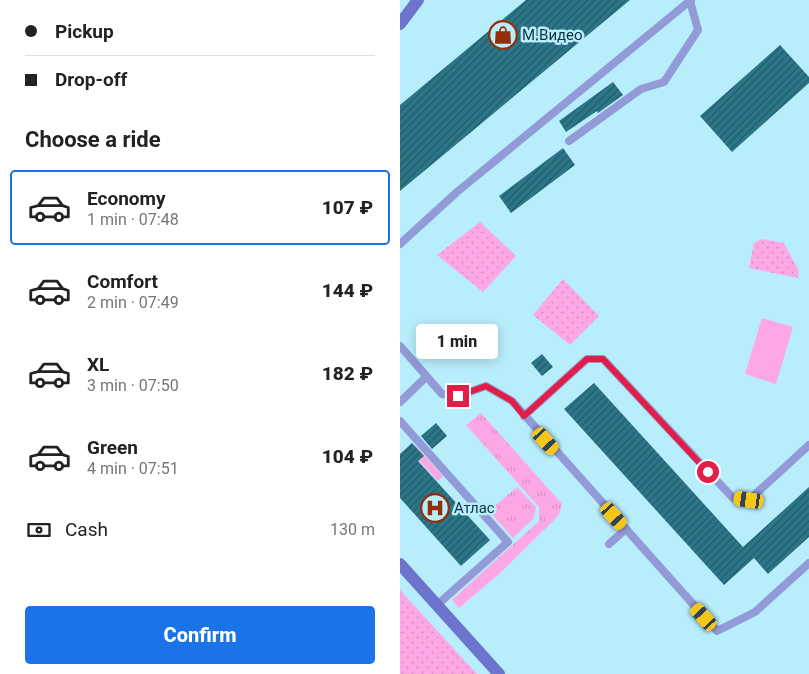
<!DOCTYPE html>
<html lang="en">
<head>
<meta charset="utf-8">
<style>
	:root { --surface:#fff; --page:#f2f2f2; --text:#222; --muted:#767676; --line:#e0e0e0; --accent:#1a73e8 }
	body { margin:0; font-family:Roboto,sans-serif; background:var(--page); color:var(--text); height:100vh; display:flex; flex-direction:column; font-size:19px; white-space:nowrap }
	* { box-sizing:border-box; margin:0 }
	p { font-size:16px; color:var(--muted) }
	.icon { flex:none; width:28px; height:28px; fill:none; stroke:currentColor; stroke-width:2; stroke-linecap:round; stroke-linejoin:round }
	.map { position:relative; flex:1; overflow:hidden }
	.side { display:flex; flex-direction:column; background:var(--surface); width:400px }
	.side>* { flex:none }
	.top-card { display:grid; align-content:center; height:110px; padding:0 25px; background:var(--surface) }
	.end { position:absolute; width:22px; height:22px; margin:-11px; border:6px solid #e11d48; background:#fff; box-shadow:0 0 0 2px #fff }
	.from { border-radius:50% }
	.bubble { position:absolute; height:35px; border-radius:5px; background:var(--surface); box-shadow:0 2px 12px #0003; font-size:16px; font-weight:800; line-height:35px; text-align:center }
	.car { position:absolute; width:15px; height:30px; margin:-15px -8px; border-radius:6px; box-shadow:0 0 4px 1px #0007; background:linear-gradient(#f5c518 24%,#345 0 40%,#f5c518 0 76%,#345 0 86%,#f5c518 0) }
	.top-card b { display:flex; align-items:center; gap:18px; height:48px; font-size:19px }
	.top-card b+b { border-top:1px solid var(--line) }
	.top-card i { width:12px; height:12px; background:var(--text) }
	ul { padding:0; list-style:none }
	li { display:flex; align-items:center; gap:15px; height:75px; margin:0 10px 8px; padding:0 15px; border:2px solid transparent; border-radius:5px }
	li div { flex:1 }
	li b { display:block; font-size:19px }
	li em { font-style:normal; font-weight:800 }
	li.selected { border-color:var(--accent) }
	li>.icon { width:45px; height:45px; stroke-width:1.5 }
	h2 { padding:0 25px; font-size:22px; line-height:60px }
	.pay { display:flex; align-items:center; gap:12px; height:55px; padding:0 25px; font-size:19px }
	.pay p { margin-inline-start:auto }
	.action { display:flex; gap:10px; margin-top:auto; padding:10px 25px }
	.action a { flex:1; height:58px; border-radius:5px; background:var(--accent); color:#fff; font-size:20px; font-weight:800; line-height:58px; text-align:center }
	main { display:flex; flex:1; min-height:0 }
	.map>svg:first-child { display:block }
	.grass { fill:url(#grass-tufts) }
	.park { fill:url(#park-dots) }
	.pitch { fill:#fda8e5 }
	.building { fill:url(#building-hatch) }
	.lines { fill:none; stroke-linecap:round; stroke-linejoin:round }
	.lane { stroke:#929ad7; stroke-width:8 }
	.secondary { stroke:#6d74ce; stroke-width:12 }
	.route { stroke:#e11d48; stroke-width:6 }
	.labels { text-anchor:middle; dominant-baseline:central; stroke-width:5; stroke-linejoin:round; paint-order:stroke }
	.poi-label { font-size:15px; fill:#0b3540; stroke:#b8edfc; text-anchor:start }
</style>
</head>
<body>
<main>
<section class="side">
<div class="top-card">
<b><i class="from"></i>Pickup</b>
<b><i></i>Drop-off</b>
</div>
<h2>Choose a ride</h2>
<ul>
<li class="selected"><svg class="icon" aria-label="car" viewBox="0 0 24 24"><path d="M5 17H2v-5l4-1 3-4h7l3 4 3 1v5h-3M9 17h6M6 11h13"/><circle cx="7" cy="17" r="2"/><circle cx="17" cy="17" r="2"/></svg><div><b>Economy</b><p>1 min · 07:48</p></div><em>107 ₽</em></li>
<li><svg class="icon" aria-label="car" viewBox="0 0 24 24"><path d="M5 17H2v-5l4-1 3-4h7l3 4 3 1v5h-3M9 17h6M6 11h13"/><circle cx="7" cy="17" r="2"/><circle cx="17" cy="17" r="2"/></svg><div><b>Comfort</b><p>2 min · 07:49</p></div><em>144 ₽</em></li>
<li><svg class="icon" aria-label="car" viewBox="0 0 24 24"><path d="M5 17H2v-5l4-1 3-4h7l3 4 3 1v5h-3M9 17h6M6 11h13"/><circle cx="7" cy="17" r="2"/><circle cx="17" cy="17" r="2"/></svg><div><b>XL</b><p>3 min · 07:50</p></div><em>182 ₽</em></li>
<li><svg class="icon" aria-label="car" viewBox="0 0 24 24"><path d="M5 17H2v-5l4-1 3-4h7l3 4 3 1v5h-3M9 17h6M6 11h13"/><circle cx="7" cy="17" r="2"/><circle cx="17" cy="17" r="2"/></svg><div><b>Green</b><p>4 min · 07:51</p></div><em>104 ₽</em></li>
</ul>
<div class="pay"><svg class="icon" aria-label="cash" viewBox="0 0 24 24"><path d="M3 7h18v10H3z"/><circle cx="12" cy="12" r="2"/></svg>Cash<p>130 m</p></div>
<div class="action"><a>Confirm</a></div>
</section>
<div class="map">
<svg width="409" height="674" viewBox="0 0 409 674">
	<defs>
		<pattern id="grass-tufts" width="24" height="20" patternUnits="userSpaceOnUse" patternTransform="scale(1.25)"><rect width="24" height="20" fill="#fda8e5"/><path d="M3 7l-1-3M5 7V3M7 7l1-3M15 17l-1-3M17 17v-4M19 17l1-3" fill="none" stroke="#d891c6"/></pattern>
		<pattern id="park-dots" width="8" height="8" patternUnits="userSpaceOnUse" patternTransform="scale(1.25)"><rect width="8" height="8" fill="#fda8e5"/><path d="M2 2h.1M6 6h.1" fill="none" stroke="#d891c6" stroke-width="1.8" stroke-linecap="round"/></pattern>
		<pattern id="building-hatch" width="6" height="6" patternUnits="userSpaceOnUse" patternTransform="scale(1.25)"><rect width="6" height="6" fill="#2c7688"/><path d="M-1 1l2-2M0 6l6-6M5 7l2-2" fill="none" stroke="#225c6b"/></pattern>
	</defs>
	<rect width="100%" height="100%" fill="#b8edfc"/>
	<g class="grass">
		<polygon points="81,413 162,504 159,515 98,575 59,608 52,600 139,521 139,507 66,425"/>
		<polygon points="15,445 43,476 38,481 9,450"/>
		<polygon points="117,487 136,507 134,518 113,538 89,511"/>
	</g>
	<g class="park">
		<polygon points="80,222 116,256 83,292 37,255"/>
		<polygon points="362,239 384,243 399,271 398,278 349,268 354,243"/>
		<polygon points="163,279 199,316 170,345 133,315"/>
		<polygon points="0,590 77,674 0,674"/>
	</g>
	<polygon class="pitch" points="362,318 393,327 376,384 345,374"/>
	<g class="building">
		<polygon points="126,0 230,0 0,191 0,105"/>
		<polygon points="380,45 409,77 409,83 332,152 300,116"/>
		<polygon points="213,82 223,95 198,113 197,111 166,132 159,121"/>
		<polygon points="163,148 175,165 111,213 99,196"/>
		<polygon points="142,354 153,367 142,376 131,363"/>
		<polygon points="194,383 343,547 409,487 409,537 368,574 354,558 324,585 164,409"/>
		<polygon points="36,423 47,436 32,449 21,436"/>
		<polygon points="12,443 24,456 18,461 90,540 61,566 0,498 0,454"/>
	</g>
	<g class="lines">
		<g class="lane">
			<polyline points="169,141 241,89 264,82 298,30 290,1"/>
			<polyline points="0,244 57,192 291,0"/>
			<polyline points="0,346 42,394 58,396 86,386 112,401 226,529 209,544"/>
			<polyline points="0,402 26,377"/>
			<polyline points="124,416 187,359 203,359 333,498 349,500 409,445"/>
			<polyline points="0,421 108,542 37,605"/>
			<polyline points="226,529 317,631 355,612 409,563"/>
		</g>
		<g class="secondary">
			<polyline points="0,24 18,0"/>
			<polyline points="0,564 99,674"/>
		</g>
	</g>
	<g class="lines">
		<polyline class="route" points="58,396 86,386 112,401 124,416 187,359 203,359 308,472"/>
	</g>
	<defs>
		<symbol id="shop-ring" viewBox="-11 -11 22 22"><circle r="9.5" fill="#b8edfc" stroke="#942e06" stroke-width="1.5"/><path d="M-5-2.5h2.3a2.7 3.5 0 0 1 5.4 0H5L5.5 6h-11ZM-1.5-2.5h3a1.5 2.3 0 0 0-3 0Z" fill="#942e06"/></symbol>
		<symbol id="hospital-ring" viewBox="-11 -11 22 22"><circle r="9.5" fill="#b8edfc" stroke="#942e06" stroke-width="1.5"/><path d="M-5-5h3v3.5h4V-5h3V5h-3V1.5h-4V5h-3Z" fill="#942e06"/></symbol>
	</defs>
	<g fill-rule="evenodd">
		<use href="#shop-ring" x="87" y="19" width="32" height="32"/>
		<use href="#hospital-ring" x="19" y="492" width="32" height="32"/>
	</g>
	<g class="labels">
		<g class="poi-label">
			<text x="122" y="35">М.Видео</text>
			<text x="54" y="508">Атлас</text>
		</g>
	</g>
</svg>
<i class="end from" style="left:308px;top:472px"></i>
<i class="end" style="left:58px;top:396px"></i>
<div class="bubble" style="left:16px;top:324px;width:82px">1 min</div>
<i class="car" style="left:146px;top:441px;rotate:138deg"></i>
<i class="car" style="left:349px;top:500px;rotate:278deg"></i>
<i class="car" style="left:214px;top:516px;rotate:138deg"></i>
<i class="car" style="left:304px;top:617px;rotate:318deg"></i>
</div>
</main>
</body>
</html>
